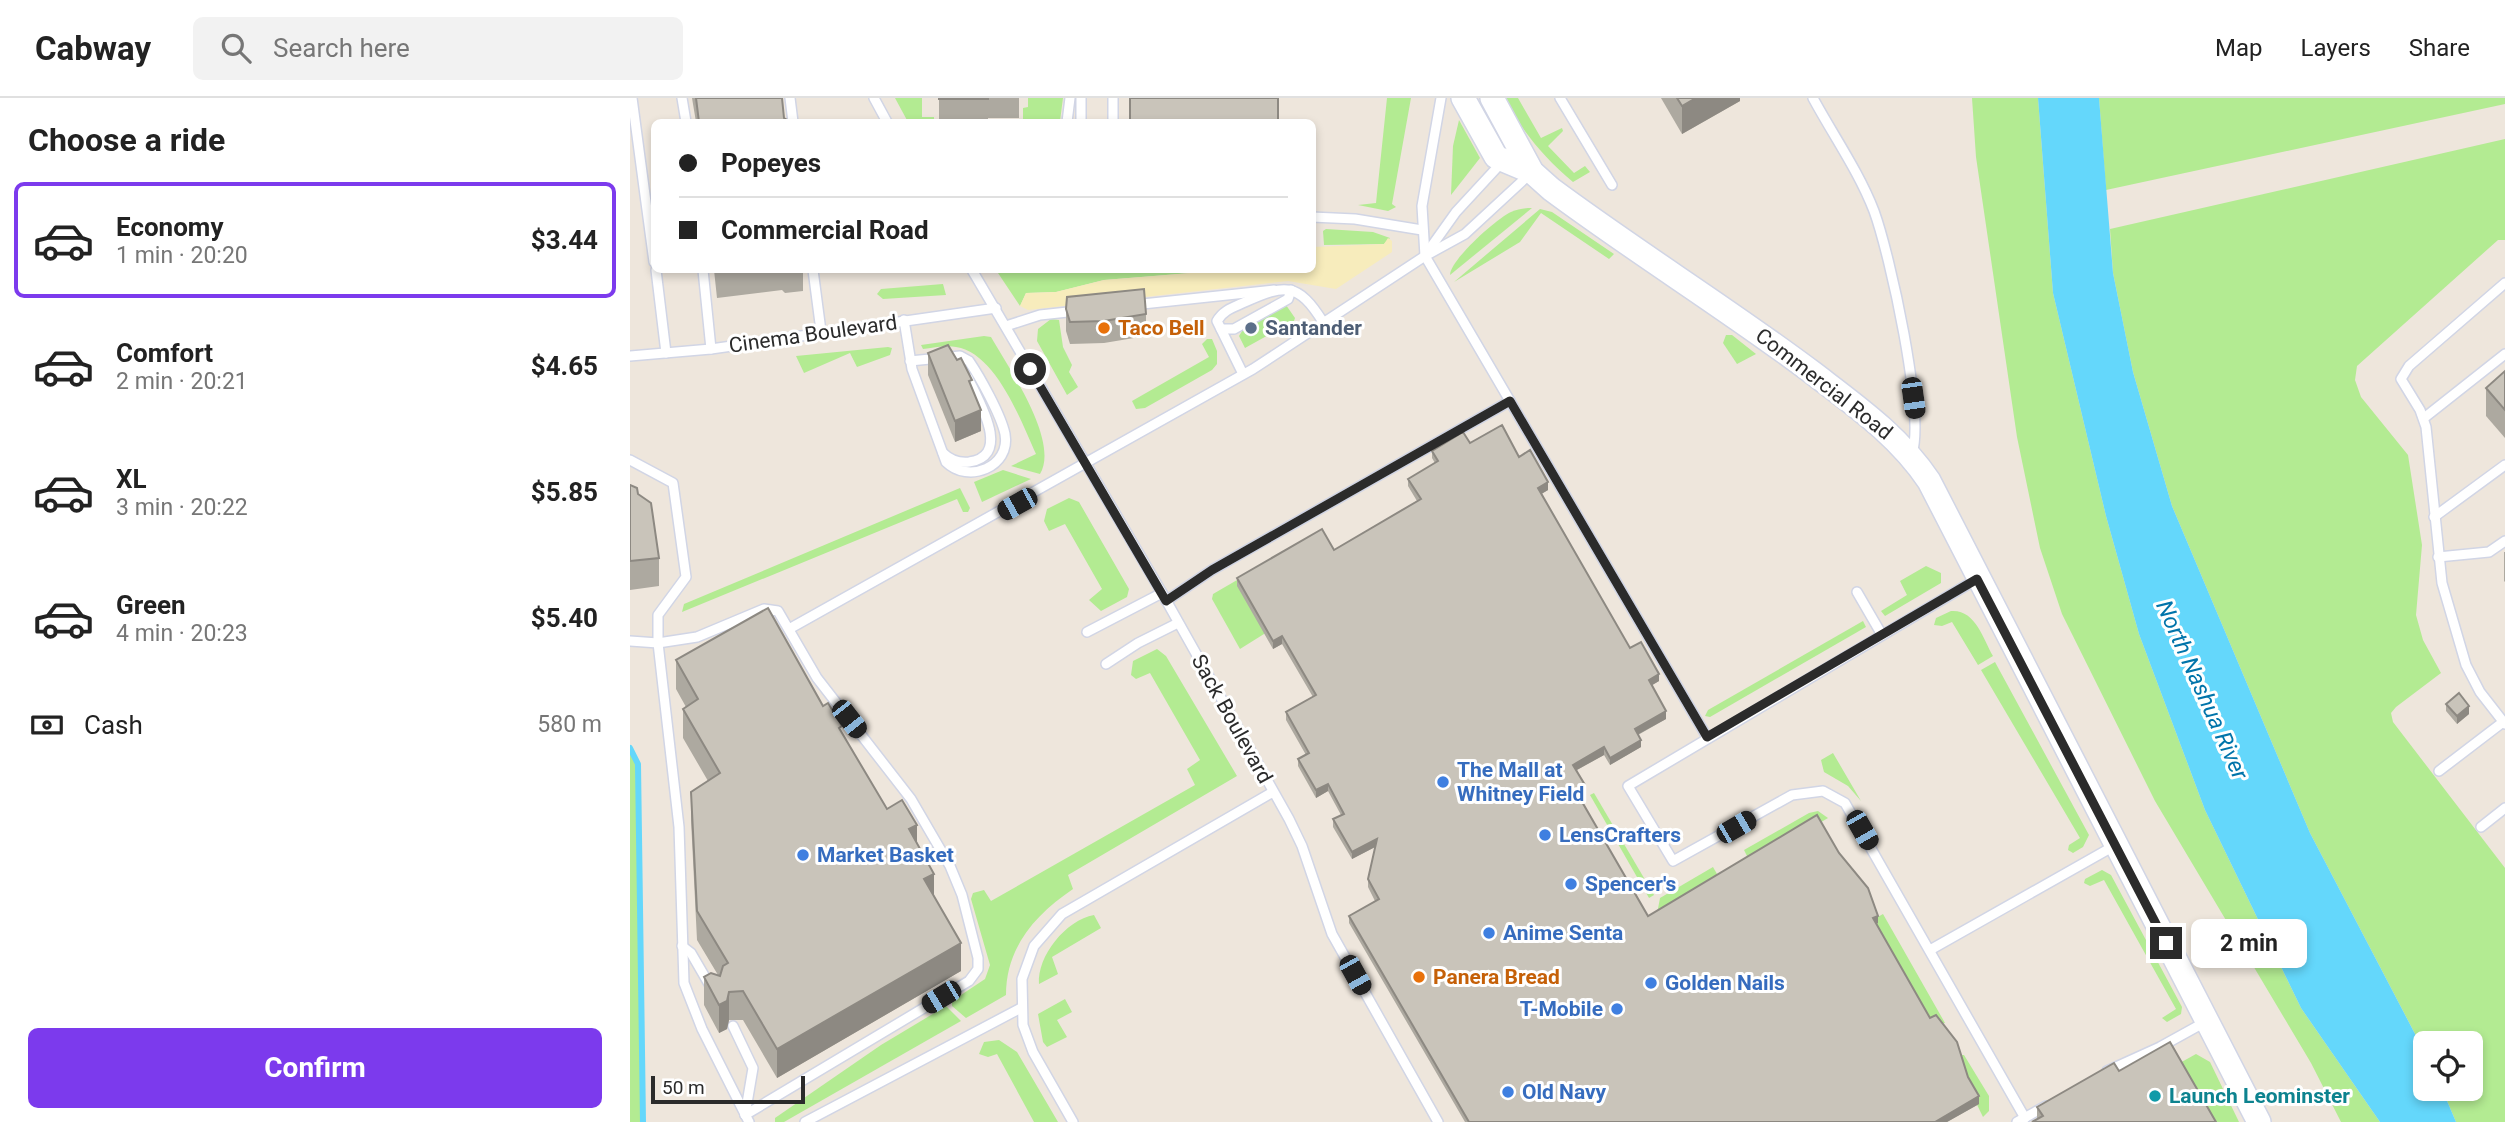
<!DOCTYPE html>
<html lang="en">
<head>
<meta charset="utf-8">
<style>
	:root { --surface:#fff; --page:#f2f2f2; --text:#222; --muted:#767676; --line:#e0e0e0; --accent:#7c3aed }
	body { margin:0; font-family:Roboto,sans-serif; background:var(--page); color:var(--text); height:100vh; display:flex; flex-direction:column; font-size:26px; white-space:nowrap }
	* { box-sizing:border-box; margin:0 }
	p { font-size:23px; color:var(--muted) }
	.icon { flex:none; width:38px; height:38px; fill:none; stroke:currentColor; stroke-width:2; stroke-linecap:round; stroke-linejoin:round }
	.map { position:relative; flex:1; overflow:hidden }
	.panel { display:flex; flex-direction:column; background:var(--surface); width:630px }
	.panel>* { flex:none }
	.hud { position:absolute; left:21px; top:21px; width:665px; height:154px; border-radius:10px; box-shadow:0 4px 10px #0003; display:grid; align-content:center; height:154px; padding:0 28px; background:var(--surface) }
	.fabs { position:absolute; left:1783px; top:933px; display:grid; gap:14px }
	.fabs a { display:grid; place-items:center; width:70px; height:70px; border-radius:10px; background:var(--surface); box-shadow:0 4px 10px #0003; font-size:35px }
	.scale { position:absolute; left:21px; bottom:18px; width:154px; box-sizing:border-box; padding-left:7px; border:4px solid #2b2b2b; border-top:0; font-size:19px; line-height:24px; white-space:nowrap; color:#2b2b2b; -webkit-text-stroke:5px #fff; paint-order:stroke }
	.end { position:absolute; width:32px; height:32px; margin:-16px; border:9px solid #2b2b2b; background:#fff; box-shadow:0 0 0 4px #fff }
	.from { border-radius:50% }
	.bubble { position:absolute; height:49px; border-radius:10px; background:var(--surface); box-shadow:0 4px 10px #0003; font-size:23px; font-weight:700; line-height:49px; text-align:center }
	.car { position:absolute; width:21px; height:42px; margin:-21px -10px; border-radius:9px; box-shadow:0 0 5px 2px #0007; background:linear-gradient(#222 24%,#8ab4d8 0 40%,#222 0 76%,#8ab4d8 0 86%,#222 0) }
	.hud b { display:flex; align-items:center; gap:24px; height:66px; font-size:26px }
	.hud b+b { border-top:2px solid var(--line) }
	.hud i { width:18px; height:18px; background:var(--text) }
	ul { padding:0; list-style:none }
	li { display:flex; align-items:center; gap:21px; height:116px; margin:0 14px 10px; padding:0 14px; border:4px solid transparent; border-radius:10px }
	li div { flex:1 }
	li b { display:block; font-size:26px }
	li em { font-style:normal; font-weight:700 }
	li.current { border-color:var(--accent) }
	li>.icon { width:63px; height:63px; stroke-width:1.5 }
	h2 { padding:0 28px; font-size:32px; line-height:84px }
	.pay { display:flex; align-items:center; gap:18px; height:77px; padding:0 28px; font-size:26px }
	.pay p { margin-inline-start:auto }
	.cta { display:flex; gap:14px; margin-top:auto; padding:14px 28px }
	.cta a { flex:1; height:80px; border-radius:10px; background:var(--accent); color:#fff; font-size:28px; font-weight:700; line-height:80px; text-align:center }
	header { display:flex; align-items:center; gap:42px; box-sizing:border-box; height:98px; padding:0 35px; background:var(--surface); border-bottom:2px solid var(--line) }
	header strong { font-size:33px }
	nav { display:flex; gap:38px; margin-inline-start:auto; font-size:24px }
	.search { width:490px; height:63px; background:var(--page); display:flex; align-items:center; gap:18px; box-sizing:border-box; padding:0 24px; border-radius:10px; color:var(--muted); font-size:26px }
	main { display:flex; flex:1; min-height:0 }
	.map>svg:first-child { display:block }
	.green { fill:#b3eb92 }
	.sand { fill:#f7ecbc }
	.water { fill:#64d7fb }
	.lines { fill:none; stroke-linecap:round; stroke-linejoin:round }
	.stream { stroke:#64d7fb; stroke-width:6 }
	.lane-casing { stroke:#d1d5e5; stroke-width:12 }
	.secondary-casing { stroke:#d1d5e5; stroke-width:26 }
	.lane { stroke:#fff; stroke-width:9 }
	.secondary { stroke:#fff; stroke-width:23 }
	.wall { fill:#ada9a0 }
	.shaded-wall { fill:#8d8982 }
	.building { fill:#c9c4ba; stroke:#8d8982; stroke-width:2 }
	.route { stroke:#2b2b2b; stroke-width:9 }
	.food-dot { fill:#e8710a; stroke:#fff; stroke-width:2.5 }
	.service-dot { fill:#5c6f8a; stroke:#fff; stroke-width:2.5 }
	.shop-dot { fill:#3f7fe0; stroke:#fff; stroke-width:2.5 }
	.culture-dot { fill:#0f9aa8; stroke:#fff; stroke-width:2.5 }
	.labels { text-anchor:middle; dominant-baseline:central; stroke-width:6; stroke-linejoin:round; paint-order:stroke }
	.food-label { font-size:21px; font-weight:bold; fill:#c56008; stroke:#fff; text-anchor:start }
	.service-label { font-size:21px; font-weight:bold; fill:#4e5e75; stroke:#fff; text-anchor:start }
	.street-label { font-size:21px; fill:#2b2b2b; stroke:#fff }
	.shop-label { font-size:21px; font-weight:bold; fill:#366cbe; stroke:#fff; text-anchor:start }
	.culture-label { font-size:21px; font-weight:bold; fill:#0d838f; stroke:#fff; text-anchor:start }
	.water-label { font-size:23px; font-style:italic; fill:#0074aa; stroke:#fff }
</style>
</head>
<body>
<header>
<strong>Cabway</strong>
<div class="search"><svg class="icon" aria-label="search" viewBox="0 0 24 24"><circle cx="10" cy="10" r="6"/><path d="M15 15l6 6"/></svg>Search here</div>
<nav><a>Map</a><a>Layers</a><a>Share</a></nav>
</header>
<main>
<section class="panel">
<h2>Choose a ride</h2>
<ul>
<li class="current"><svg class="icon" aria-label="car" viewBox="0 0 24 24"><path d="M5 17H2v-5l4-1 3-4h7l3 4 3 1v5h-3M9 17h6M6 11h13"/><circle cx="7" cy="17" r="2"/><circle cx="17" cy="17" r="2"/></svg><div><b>Economy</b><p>1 min · 20:20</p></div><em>$3.44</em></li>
<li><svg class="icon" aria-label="car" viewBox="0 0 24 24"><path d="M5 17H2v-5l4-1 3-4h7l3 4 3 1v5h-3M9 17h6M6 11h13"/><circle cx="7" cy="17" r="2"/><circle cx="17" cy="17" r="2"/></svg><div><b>Comfort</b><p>2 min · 20:21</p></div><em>$4.65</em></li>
<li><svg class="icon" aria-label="car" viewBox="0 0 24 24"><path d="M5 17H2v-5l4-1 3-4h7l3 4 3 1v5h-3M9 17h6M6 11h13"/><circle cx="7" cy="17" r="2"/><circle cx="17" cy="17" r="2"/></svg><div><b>XL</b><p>3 min · 20:22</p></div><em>$5.85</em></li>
<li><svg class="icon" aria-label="car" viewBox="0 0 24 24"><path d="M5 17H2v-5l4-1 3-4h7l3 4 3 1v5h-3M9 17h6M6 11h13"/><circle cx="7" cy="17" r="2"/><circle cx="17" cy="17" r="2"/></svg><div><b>Green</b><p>4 min · 20:23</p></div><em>$5.40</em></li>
</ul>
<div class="pay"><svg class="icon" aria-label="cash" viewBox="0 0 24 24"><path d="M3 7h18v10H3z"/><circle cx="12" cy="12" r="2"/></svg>Cash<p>580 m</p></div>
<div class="cta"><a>Confirm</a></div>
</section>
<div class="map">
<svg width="1875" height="1024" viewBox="0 0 1875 1024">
	<rect width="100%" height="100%" fill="#eee6dc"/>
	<g class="green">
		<polygon points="265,0 292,0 292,19 304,19 304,24 278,24"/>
		<polygon points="398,0 433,0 430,23 393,24 393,10 398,9"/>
		<polygon points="757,0 781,0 762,106 766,109 758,113 728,107 746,105"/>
		<path d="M874,0H888L911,40L932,30L933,33L918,48L944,75L955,68L960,74L943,84C913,59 893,34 874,0Z"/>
		<polygon points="1342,0 1408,0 1423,195 1476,418 1509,536 1575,712 1671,910 1750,1024 1711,1024 1681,965 1525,703 1432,516 1410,450 1387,339 1346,59"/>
		<polygon points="1469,0 1875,0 1875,6 1476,92"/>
		<polygon points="829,22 850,60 821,97 823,48"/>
		<polygon points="1875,41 1875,142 1868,142 1727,268 1725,282 1731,299 1778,357 1792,447 1786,517 1793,542 1811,575 1766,609 1761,615 1763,624 1875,770 1875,1024 1826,1024 1812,991 1841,990 1841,945 1796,945 1795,955 1680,735 1542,408 1503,274 1483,175 1480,131"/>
		<path d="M902,110L820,177C820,162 866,121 881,114C888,111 895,110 902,110Z"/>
		<polygon points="910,111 922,114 984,156 979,161 911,115 890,144 824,184"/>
		<polygon points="696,131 743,134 760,140 754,146 694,147 693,133"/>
		<polygon points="366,172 573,172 574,174 474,182 426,194 396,195 390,208"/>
		<polygon points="313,186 316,197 253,201 247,196 251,191"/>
		<polygon points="656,207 665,220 664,223 615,250 609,238 614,230 619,237 628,231 624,224"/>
		<polygon points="421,221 429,222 433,249 442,267 439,274 448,289 437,297 407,243 408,231"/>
		<polygon points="1096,237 1102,237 1126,256 1107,266 1093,245"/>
		<path d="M354,238L361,239C378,269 430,343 410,376L381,368L406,356C391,323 366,255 326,249C316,247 303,250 293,251L291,247Z"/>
		<polygon points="577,241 582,241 587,253 587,266 582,272 515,310 506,311 502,303 579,259 572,246"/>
		<polygon points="258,249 262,250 260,257 227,269 220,255 174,275 166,258"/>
		<polygon points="373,372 401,381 352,404 344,384"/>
		<polygon points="330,390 340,410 338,414 333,414 327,401 52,514 54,506"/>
		<polygon points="439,400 449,404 499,491 497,499 471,513 459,502 472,491 435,426 419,433 414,423 417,411"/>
		<polygon points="690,434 634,536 610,551 582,501 583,496"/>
		<polygon points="1296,468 1311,475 1311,485 1255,518 1251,513 1277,497 1270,483"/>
		<path d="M1321,513C1345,511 1353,540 1363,558L1348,567L1322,524L1312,528L1304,527L1306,520Z"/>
		<polygon points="1233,523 1236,529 1080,619 1075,618 1078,612"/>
		<path d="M527,551L536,558L607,678L438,777L443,791C405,817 376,849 376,897L336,920L322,908V903L355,881L360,867L341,801L343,795L354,792L361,803L565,687L557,671L570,662L520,575L506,581L501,577L503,563Z"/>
		<polygon points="1365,564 1459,737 1453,749 1443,755 1438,752 1439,747 1450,740 1351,572"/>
		<polygon points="0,650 8,666 13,1024 0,1024"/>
		<polygon points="1203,655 1231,703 1218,688 1194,674 1191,662"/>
		<polygon points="964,695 1024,797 1019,800 960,697"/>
		<polygon points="1188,713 1198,720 1121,766 1114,752 1179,715"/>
		<polygon points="1083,769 1091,783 1026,821 1030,800"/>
		<polygon points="1472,772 1481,777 1552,909 1551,916 1537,924 1532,920 1546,911 1474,782 1460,788 1454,785 1455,781"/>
		<polygon points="1253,816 1315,925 1300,928 1243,828 1248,825 1246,820"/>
		<path d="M464,817L471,830L422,859L428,876L409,886C407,858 436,822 464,817Z"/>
		<polygon points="435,901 442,914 427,922 437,939 417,949 413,944 408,916"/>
		<polygon points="316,908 331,923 154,1024 145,1024 145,1020 251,947"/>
		<polygon points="369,942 387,954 428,1024 404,1024 367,956 358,959 349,956 354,944"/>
		<polygon points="1566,956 1580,964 1609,1024 1570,1024 1539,971"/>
		<polygon points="1330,957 1334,957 1359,998 1359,1013 1353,1019 1334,980"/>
	</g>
	<polygon class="sand" points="758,140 762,143 762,154 706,191 658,183 398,212 390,208 396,195 426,194 474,182 572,174 573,172 682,172 683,149 754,146"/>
	<polygon class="water" points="1408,0 1469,0 1483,175 1503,274 1542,408 1680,735 1795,955 1796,990 1812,991 1826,1024 1750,1024 1671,910 1575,712 1509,536 1476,418 1423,195"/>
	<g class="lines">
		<polyline class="stream" points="0,650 8,666 13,1024"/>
		<defs>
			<g id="lane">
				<polyline points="2,0 24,164"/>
				<polyline points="52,0 56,24"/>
				<polyline points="160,0 163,24"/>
				<polyline points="244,0 257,24"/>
				<polyline points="811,0 792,108 795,158 1077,639"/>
				<polyline points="930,0 982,87"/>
				<path d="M1183,0C1203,37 1229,74 1244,113C1260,157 1295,315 1282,356"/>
				<polyline points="437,24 440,0"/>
				<polyline points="451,24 451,0"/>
				<polyline points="483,24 483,0"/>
				<polyline points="682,119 725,121 792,132"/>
				<polyline points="796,156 826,114 874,62"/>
				<polyline points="26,172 36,255"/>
				<polyline points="73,172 81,251"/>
				<polyline points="183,172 191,233"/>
				<polyline points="342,172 532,495 659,721 672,748 702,836 808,1024"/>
				<polyline points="1875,185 1779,268 1771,281 1790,312 1796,329 1812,485 1836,567 1850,594 1875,626"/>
				<polyline points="503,207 644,192"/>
				<path d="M274,222L282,271L316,364C338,386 381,369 375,336C371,317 350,279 339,263L330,258L280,263"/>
				<polyline points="376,228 410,217 447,213"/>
				<polyline points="591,231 604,231 658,201 661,192"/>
				<polyline points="0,258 81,251 366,210"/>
				<path d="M613,276L587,223C593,212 604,209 615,204C655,186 668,184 693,224"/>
				<polyline points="1794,320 1875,256"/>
				<path d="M313,355C320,362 329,365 339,364C383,358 348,302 338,280"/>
				<polyline points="0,362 43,385 56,479 28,517 28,545 67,539 134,511 148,513 187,580 281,701 320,768 332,797 348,860 348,871 339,883 115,1017"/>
				<polyline points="1804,419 1875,367"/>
				<polyline points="1808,459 1859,454 1875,443"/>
				<polyline points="1347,481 998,688 1043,763 1162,697 1193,693 1215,705 1395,1020"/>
				<polyline points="1227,494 1252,537"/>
				<polyline points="536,503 582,472 880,303"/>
				<polyline points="159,531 623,271 795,158 835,136 901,75"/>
				<polyline points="457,534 532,495"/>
				<polyline points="0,543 28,545 49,729 54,885 72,931 119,1024"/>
				<polyline points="476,566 508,545 548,525"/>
				<polyline points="1809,673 1873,624"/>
				<polyline points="1851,729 1875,710"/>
				<polyline points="52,848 61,855 79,886"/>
				<polyline points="1300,852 1484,748"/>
				<polyline points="103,928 123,970 115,1017"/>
				<polyline points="1477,973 1530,949 1577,923"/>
				<polyline points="175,1024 391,910"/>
				<polyline points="443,1024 403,954 393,927 392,881 404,848 432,816 643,694"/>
				<polyline points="1387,1024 1416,1008"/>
			</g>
			<g id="secondary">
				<polyline points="833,0 866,59 902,74"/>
				<path d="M862,0L902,74L921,91C1007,155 1098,211 1183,275C1226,308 1269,338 1299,383L1629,1024"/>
			</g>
		</defs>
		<use href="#lane" class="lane-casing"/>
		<use href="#secondary" class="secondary-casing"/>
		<use href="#lane" class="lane"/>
		<use href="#secondary" class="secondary"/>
	</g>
	<g class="wall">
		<polygon points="62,0 152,0 154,20 159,24 66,24"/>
		<polygon points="309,0 389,0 389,20 358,20 358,23 309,23"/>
		<polygon points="1031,0 1110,0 1110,3 1052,36"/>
		<polygon points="84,172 173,172 173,193 155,195 152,192 87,200"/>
		<polygon points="436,211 516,216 516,238 474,245 440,246 436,233"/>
		<polygon points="298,255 342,290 351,333 325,344 298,277"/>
		<polygon points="1875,273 1875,340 1856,318 1856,290"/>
		<polygon points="840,345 889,359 918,392 911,396 1000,550 1029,583 1022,587 1036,621 1008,637 1011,649 980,667 974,657 947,672 955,694 952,704 1018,818 1248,825 1246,826 1300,920 1338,979 1349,1006 1317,1024 835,1024 719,825 719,818 745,803 738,789 738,781 745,749 722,761 703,729 703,721 711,717 698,693 686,700 668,668 668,661 676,657 656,622 656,614 683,599 652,546 643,551 607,488 607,480 704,452 787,403 778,388 778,381 805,365 802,360 802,353"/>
		<polygon points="0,387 8,396 29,460 29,488 0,492"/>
		<polygon points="1874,454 1875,454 1875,484 1874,483"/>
		<polygon points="46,562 193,608 212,635 257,711 287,744 304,797 331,873 147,980 113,922 99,922 97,931 89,935 74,907 74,879 88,877 67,842 61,722 61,694 78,683 53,640 53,611 56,609 46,591"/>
		<polygon points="1816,606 1839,616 1827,626 1816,613"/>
		<polygon points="1489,973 1407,1021 1407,1009"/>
	</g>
	<g class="shaded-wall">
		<polygon points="1066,0 1110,0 1110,3 1052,36 1052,8"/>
		<polygon points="351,312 351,333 325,344 325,323"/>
		<polygon points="918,384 918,392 908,398 908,390"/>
		<polygon points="652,538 652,546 643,551 643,543"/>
		<polygon points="1029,576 1029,583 1019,589 1019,582"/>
		<polygon points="1839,608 1839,616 1827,626 1827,618"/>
		<polygon points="1036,613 1036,621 1005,638 1005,631"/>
		<polygon points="1011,642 1011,649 980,667 980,660"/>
		<polygon points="974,649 974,657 943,674 943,667"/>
		<polygon points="698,686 698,693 686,700 686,692"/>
		<polygon points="287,727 287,755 279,731"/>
		<polygon points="747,741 747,748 722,761 722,754"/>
		<polygon points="304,776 304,804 294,781"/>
		<polygon points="1248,818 1248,825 1243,828 1243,820"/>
		<polygon points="331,845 331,873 147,980 147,951"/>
		<polygon points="99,894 99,922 97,931 89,935 89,907"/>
		<polygon points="1349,998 1349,1006 1317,1024 1305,1024"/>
	</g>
	<g class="building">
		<polygon points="66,0 152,0 154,20 159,23 159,24 69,24"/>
		<rect x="309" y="0" width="49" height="1"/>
		<rect x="500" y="0" width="148" height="24"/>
		<polygon points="1047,0 1066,0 1052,8"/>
		<polygon points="514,191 516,216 474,223 440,224 436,211 437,199"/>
		<polygon points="318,247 327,262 331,260 342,282 339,283 351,312 325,323 298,255"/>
		<polygon points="1875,273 1875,312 1856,290"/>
		<polygon points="872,327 889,359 900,352 918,384 908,390 1000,550 1011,544 1029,576 1019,582 1036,613 1005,631 1011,642 980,660 974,649 943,667 955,687 951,702 1018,818 1187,717 1209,755 1238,790 1248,818 1243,820 1300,920 1306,917 1327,944 1338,979 1349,998 1305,1024 839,1024 719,818 749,801 738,781 747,741 722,754 703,721 714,716 698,686 686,692 668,661 679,655 656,614 686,597 652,538 643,543 607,480 692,431 704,452 791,401 778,381 808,363 802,353 833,334 840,345"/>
		<polygon points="0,387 7,390 8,396 21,405 29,460 0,463"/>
		<polygon points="138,510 193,608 198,605 212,628 209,630 257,711 272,702 287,727 279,731 304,776 294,781 331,845 147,951 113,893 99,894 97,903 89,907 74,879 81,875 90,878 93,868 98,865 67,813 61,694 90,675 53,611 68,601 46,562"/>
		<polygon points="1829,595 1839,608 1827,618 1816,606"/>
		<polygon points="1540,944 1586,1024 1402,1024 1413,1018 1407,1009 1484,965 1489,973"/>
	</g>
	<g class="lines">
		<polyline class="route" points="400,271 536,503 582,472 880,303 1077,639 1347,481 1536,845"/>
	</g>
	<g class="food-dot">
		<circle cx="474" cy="230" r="7"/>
		<circle cx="789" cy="879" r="7"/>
	</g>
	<circle class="service-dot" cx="621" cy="230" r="7"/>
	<g class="shop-dot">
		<circle cx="813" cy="684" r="7"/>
		<circle cx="915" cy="737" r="7"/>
		<circle cx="173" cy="757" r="7"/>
		<circle cx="941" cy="786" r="7"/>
		<circle cx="859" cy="835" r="7"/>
		<circle cx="1021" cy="885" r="7"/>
		<circle cx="987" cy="911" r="7"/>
		<circle cx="878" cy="994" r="7"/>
	</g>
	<circle class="culture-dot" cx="1525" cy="998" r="7"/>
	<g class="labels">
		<g class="food-label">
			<text x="488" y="230">Taco Bell</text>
			<text x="803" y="879">Panera Bread</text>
		</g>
		<g class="service-label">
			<text x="635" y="230">Santander</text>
		</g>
		<g class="street-label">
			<text transform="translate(183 236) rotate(-8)">Cinema Boulevard</text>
			<text transform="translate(1194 286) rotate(38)">Commercial Road</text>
			<text transform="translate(602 621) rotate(61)">Sack Boulevard</text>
		</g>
		<g class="shop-label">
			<text x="827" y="672">The Mall at<tspan x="827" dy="24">Whitney Field</tspan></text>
			<text x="929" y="737">LensCrafters</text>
			<text x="187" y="757">Market Basket</text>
			<text x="955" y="786">Spencer's</text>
			<text x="873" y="835">Anime Senta</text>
			<text x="1035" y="885">Golden Nails</text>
			<text x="973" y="911" text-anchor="end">T-Mobile</text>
			<text x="892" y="994">Old Navy</text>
		</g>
		<g class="culture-label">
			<text x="1539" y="998">Launch Leominster</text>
		</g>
		<g class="water-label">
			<text transform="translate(1572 592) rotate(66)">North Nashua River</text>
		</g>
	</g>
</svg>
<div class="fabs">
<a><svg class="icon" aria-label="locate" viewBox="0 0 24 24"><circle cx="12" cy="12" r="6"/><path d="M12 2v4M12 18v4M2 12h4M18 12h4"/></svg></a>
</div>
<div class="scale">50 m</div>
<i class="end from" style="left:400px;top:271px"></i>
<i class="end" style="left:1536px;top:845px"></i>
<div class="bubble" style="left:1561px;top:821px;width:116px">2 min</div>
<i class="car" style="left:1283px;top:300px;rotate:172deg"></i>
<i class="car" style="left:387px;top:406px;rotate:241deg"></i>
<i class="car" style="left:219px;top:621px;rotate:142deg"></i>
<i class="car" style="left:1106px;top:729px;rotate:60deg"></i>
<i class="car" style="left:1232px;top:732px;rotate:150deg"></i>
<i class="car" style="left:725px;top:877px;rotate:151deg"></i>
<i class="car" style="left:311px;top:899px;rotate:239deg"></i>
<div class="hud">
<b><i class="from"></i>Popeyes</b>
<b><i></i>Commercial Road</b>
</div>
</div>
</main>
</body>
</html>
